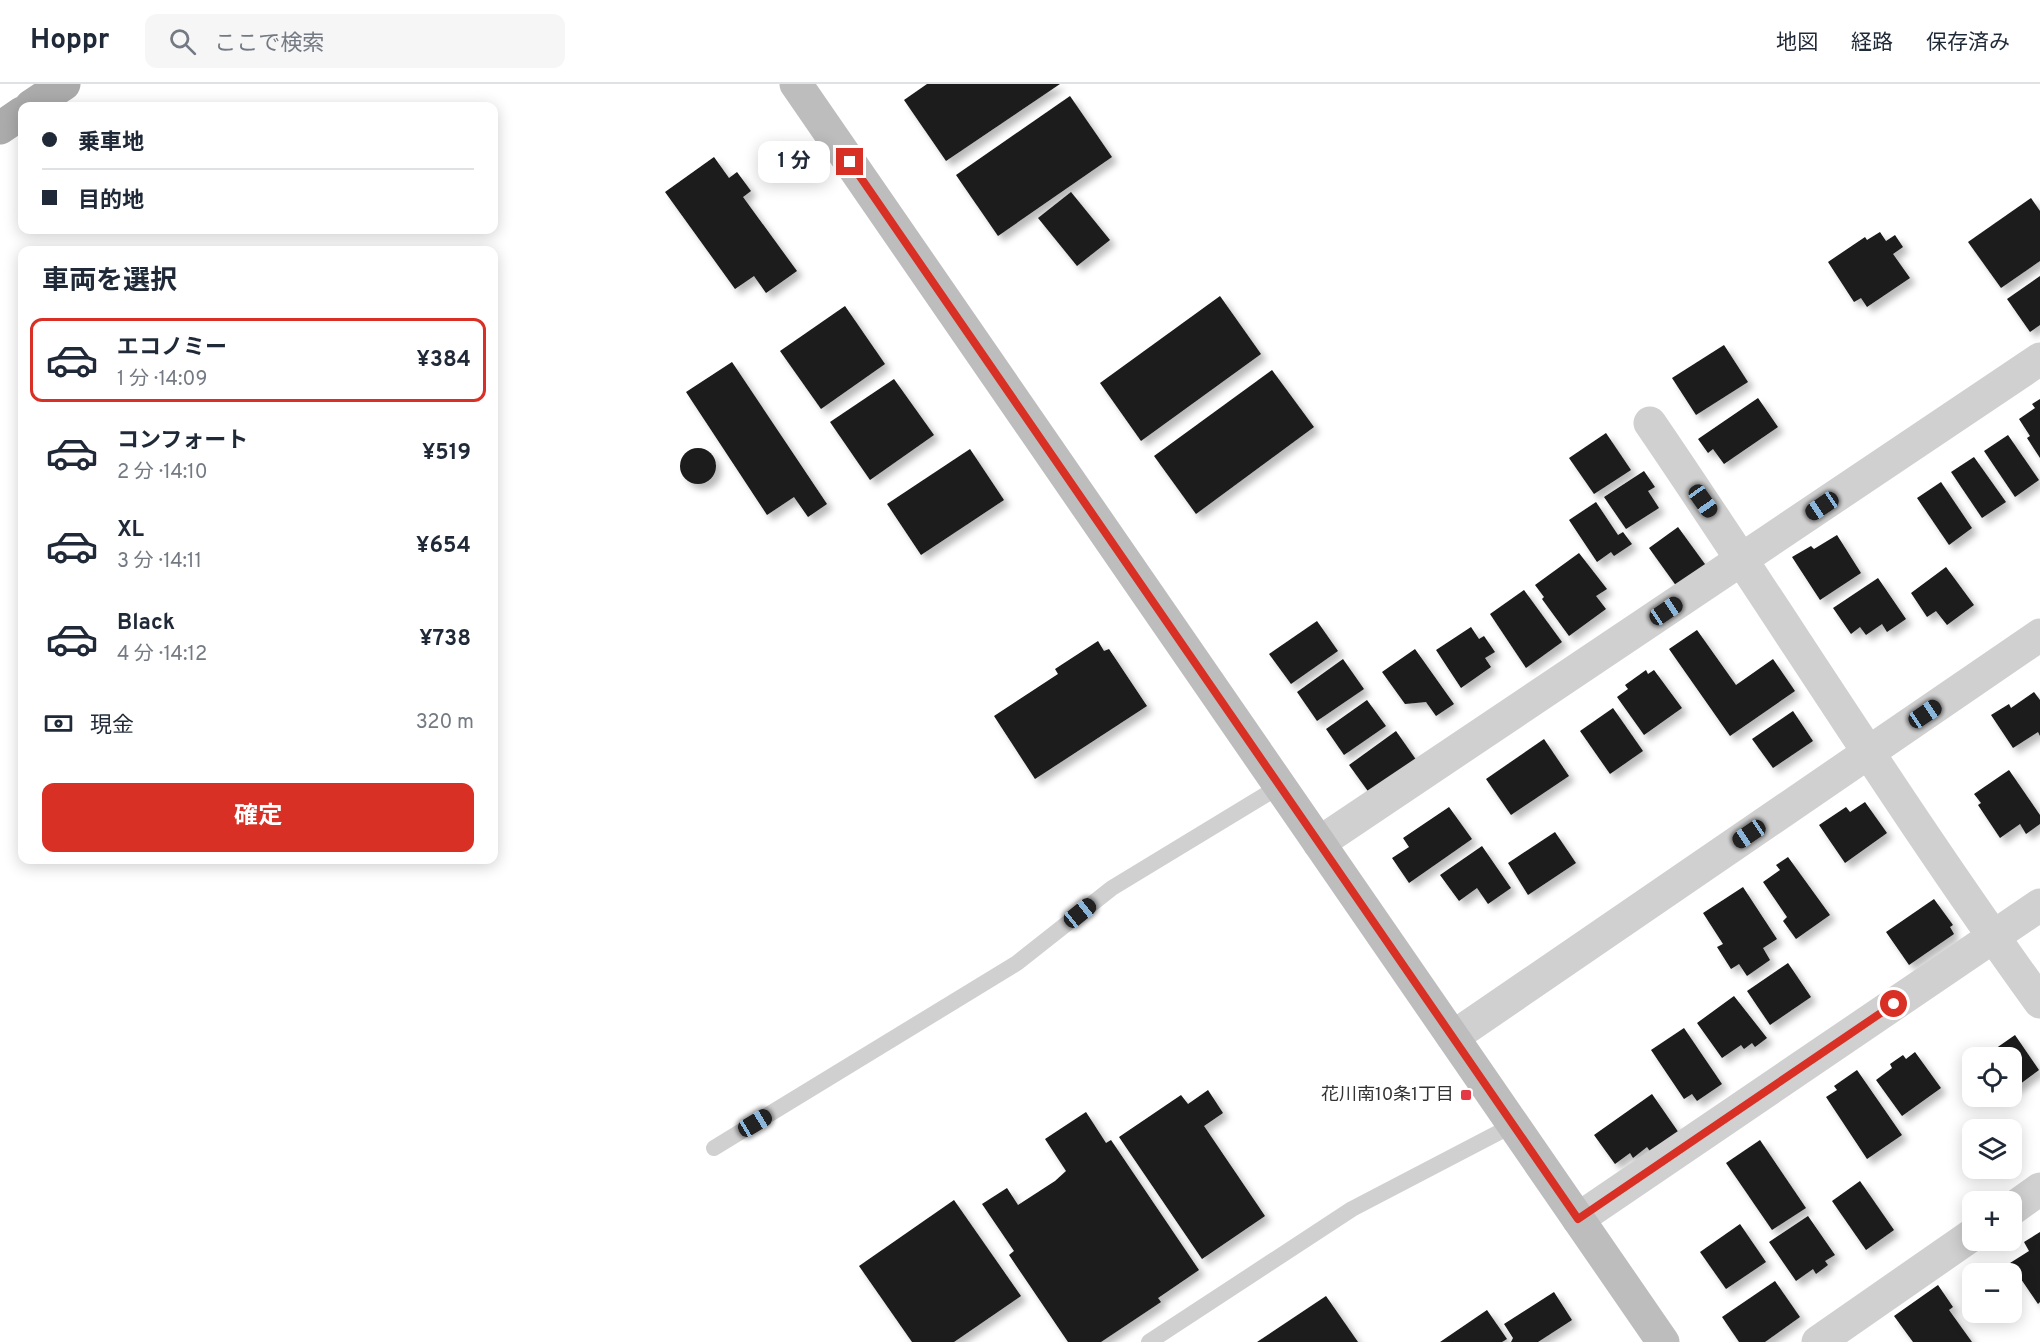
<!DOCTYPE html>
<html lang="ja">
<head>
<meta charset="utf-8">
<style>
	:root { --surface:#fff; --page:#f6f6f7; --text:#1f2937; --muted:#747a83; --line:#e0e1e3; --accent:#d93025 }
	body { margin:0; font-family:Overpass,"Noto Sans JP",sans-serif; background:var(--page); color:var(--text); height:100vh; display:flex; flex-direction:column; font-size:22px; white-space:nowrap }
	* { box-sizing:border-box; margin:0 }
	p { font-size:20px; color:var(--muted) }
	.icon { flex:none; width:33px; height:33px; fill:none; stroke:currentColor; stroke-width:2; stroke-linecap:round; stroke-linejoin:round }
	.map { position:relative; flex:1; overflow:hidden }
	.sheet { position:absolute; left:18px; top:162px; width:480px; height:618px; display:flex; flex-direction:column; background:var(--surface); border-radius:12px; box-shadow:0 3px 15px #0003 }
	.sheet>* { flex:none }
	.top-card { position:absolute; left:18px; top:18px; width:480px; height:132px; border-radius:12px; box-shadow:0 3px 15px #0003; display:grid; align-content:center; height:132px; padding:0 24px; background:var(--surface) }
	.tools { position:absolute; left:1962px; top:963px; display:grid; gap:12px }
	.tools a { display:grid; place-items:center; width:60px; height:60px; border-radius:12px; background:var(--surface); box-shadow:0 3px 15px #0003; font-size:30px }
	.end { position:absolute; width:27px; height:27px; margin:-14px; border:8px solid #d93025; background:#fff; box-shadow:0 0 0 3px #fff }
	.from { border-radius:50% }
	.bubble { position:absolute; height:42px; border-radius:12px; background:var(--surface); box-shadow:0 3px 15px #0003; font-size:20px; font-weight:700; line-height:42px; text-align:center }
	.car { position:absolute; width:18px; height:36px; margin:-18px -9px; border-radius:8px; box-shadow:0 0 4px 2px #0007; background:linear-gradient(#222 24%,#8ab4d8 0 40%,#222 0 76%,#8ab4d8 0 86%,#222 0) }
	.top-card b { display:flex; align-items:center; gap:21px; height:57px; font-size:22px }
	.top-card b+b { border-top:2px solid var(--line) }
	.top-card i { width:15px; height:15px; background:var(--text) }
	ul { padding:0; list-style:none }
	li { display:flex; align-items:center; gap:18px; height:84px; margin:0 12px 9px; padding:0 12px; border:3px solid transparent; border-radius:12px }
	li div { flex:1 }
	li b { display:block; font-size:22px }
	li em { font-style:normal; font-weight:700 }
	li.selected { border-color:var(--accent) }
	li>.icon { width:54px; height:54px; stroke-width:1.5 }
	h2 { padding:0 24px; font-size:27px; line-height:72px }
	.pay { display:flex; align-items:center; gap:15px; height:66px; padding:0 24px; font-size:22px }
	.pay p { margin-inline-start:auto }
	.button { display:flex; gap:12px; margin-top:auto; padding:12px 24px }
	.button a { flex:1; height:69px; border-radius:12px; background:var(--accent); color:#fff; font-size:24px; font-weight:700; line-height:69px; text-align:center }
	header { display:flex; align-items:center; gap:36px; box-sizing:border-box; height:84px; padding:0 30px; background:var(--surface); border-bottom:2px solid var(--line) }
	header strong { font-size:28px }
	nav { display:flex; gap:33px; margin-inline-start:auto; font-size:21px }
	.search { width:420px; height:54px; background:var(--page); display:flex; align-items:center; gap:15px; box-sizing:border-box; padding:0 21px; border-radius:12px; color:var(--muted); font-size:22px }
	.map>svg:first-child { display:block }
	.building { fill:#1a1a1a; filter:url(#shadow) }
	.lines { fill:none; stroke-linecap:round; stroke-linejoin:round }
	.lane { stroke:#d0d0d0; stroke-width:16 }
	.street { stroke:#d0d0d0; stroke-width:33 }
	.secondary { stroke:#bdbdbd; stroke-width:33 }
	.primary { stroke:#ababab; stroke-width:33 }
	.route { stroke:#d93025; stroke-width:8 }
	.poi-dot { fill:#e63946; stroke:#fff; stroke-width:2 }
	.labels { text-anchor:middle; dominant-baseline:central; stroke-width:6; stroke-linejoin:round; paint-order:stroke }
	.poi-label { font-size:18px; fill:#333; stroke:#fff; text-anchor:end }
</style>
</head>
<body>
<header>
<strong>Hoppr</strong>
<div class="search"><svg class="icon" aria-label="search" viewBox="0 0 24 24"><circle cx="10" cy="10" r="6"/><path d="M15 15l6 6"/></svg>ここで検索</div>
<nav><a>地図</a><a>経路</a><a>保存済み</a></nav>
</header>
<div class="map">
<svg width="2040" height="1258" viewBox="0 0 2040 1258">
	<defs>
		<filter id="shadow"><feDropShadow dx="5.5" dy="5.5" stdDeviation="3" flood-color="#0004"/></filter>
	</defs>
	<rect width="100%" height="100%" fill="#fff"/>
	<g class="building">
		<polygon points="927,0 1060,0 946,77 904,16"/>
		<polygon points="1070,12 1112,73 998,152 956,91"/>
		<polygon points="714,73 729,94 737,88 751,107 743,113 797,187 766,209 754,192 735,205 665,108"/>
		<polygon points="1071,108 1110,156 1077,182 1038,134"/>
		<polygon points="2031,114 2040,127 2040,177 2001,204 1968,158"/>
		<polygon points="1880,148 1886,157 1895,151 1903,163 1893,170 1910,194 1867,223 1861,214 1854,218 1828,178 1865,153 1867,156"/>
		<polygon points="2040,192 2040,241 2030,248 2007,215"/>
		<polygon points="1220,212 1261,270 1141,357 1100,299"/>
		<polygon points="845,222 885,280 821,325 780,267"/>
		<polygon points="1724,261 1748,298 1696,331 1672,294"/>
		<polygon points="732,278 827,420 808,433 794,413 767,431 686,308"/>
		<polygon points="1272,286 1314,343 1196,430 1154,372"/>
		<polygon points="894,295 934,351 870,396 830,338"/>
		<polygon points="1758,314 1778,343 1724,380 1713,365 1708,369 1698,355"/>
		<polygon points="2040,315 2040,374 2027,354 2030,352 2019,335 2035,324 2032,320"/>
		<polygon points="1606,349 1631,386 1594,410 1569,374"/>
		<polygon points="2008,351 2039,396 2015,413 1984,367"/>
		<circle cx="698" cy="382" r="18"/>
		<polygon points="970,365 1004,416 921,471 887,420"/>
		<polygon points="1974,373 2006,418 1982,434 1951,388"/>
		<polygon points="1644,387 1655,403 1648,407 1659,424 1626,445 1604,413"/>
		<polygon points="1941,398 1972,444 1949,461 1917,414"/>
		<polygon points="1596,418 1618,451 1623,448 1632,460 1614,472 1611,468 1597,478 1569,436"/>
		<polygon points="1678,443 1710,487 1677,503 1649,464"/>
		<polygon points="1837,451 1861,489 1820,516 1792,473 1811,462 1814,465"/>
		<polygon points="1579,469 1607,505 1596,512 1606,525 1569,552 1542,515 1544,513 1535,501"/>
		<polygon points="1946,483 1974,521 1947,541 1936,527 1927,533 1911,509"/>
		<polygon points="1878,494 1906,535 1887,548 1882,540 1866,551 1860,543 1851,550 1833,524"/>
		<polygon points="1524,506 1562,558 1526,584 1490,530"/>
		<polygon points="1317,537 1338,567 1291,600 1269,570"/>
		<polygon points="1471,543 1479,555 1484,552 1495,568 1485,574 1491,583 1461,604 1436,566"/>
		<polygon points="1697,546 1736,601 1773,575 1795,607 1730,652 1669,565"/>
		<polygon points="1098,557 1104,567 1109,565 1147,622 1035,695 994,632 1058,590 1055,585"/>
		<polygon points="1415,565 1454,620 1436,632 1426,618 1405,620 1382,588"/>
		<polygon points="1343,575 1364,605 1317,637 1297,608"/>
		<polygon points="1646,586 1648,590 1654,586 1682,624 1644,651 1617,613 1628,605 1625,601"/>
		<polygon points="2034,608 2040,616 2040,652 2038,648 2013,664 1991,631 2009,620 2011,624"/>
		<polygon points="1367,616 1386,642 1344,671 1326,645"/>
		<polygon points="1613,624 1643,667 1610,690 1580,647"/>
		<polygon points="1793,627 1813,657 1773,684 1752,655"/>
		<polygon points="1396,647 1417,677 1370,710 1349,681"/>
		<polygon points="1544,655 1569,692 1511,731 1486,695"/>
		<polygon points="2009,686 2040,731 2040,740 2026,750 2020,740 2000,754 1978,721 1981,719 1974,710"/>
		<polygon points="1865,718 1887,749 1845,779 1819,741 1846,723 1850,728"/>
		<polygon points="1449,723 1472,755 1409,799 1392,774 1409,763 1403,754"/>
		<polygon points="1555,748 1576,779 1528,811 1508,779"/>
		<polygon points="1482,762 1511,804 1488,820 1477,804 1459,817 1440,791"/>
		<polygon points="1788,773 1830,831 1796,855 1783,837 1787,833 1763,798 1780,786 1776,781"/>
		<polygon points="1743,803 1777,855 1763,864 1770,876 1747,892 1739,880 1731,885 1717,863 1723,860 1703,829"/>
		<polygon points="1934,815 1953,841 1950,843 1954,850 1909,881 1886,848"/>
		<polygon points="1788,879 1811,913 1770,941 1747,907"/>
		<polygon points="1734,912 1767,954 1755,963 1752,959 1744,965 1741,961 1722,974 1697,939"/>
		<polygon points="1684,944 1722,1000 1697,1017 1692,1010 1684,1015 1651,966"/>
		<polygon points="2015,951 2039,986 2012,1006 2012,974 1982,974"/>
		<polygon points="1915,968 1941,1004 1902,1032 1876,996 1892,984 1890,980 1903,971 1906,975"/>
		<polygon points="1857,986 1902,1051 1867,1075 1826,1013 1837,1006 1834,1002"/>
		<polygon points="1208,1006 1223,1029 1204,1042 1265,1132 1202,1175 1119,1053 1181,1011 1188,1020"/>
		<polygon points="1652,1010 1679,1049 1656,1076 1647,1063 1633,1074 1630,1069 1615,1080 1594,1051"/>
		<polygon points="1086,1028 1106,1059 1111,1056 1199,1186 1158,1214 1161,1218 1101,1258 1068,1258 1009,1171 1014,1167 982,1120 1007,1104 1018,1121 1055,1097 1066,1087 1045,1055"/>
		<polygon points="1760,1056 1806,1124 1772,1146 1726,1079"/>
		<polygon points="1860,1097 1894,1146 1866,1166 1832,1117"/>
		<polygon points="954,1116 1021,1212 954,1258 912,1258 859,1182"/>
		<polygon points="1808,1132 1835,1171 1825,1177 1828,1181 1816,1190 1813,1185 1796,1197 1769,1158"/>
		<polygon points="1740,1140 1766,1178 1726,1205 1700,1168"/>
		<polygon points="2040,1148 2040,1218 2038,1220 2010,1179 2029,1167 2024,1158"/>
		<polygon points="1775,1197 1800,1233 1765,1258 1739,1258 1722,1233"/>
		<polygon points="1938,1201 1953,1223 1949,1226 1972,1258 1913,1258 1894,1232"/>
		<polygon points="1554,1208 1572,1236 1538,1258 1511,1258 1513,1254 1504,1240"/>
		<polygon points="1326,1212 1358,1258 1257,1258"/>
		<polygon points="1487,1226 1507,1255 1502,1258 1440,1258"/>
	</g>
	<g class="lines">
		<g class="lane">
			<polyline points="714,1064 1017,879 1112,804 1280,702"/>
			<polyline points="1149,1258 1352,1125 1513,1041"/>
		</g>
		<g class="street">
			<path d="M1650,339C1781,531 1903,729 2040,918"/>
			<polyline points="1319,759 2040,275"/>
			<polyline points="1453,953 2040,551"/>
			<polyline points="2012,1125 2040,1105"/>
			<polyline points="1578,1135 2040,821"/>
			<polyline points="1818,1258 1972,1151"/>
		</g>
		<polyline class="secondary" points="796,0 1663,1258"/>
		<g class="primary">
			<polyline points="31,22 64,0"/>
			<polyline points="0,44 22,29"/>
		</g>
	</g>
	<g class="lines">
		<polyline class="route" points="850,78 1578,1135 1894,920"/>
	</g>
	<rect class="poi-dot" x="1460" y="1005" width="12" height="12" rx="3"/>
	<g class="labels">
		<g class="poi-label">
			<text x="1454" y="1011">花川南10条1丁目</text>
		</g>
	</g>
</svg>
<div class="tools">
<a><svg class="icon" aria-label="locate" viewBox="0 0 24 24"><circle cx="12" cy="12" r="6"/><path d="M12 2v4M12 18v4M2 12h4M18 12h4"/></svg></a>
<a><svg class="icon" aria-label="layers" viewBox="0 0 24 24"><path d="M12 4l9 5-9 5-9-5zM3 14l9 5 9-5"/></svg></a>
<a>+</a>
<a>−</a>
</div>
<i class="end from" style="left:1894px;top:920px"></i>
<i class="end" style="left:850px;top:78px"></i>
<div class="bubble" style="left:758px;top:57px;width:72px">1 分</div>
<i class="car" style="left:1703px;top:417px;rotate:145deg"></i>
<i class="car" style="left:1822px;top:422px;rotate:236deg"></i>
<i class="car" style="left:1666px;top:527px;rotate:56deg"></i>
<i class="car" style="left:1925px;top:630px;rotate:56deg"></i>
<i class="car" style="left:1749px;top:750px;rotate:236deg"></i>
<i class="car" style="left:1080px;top:829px;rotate:51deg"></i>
<i class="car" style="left:755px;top:1039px;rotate:59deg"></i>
<div class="top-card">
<b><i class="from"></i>乗車地</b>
<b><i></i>目的地</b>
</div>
<section class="sheet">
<h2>車両を選択</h2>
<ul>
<li class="selected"><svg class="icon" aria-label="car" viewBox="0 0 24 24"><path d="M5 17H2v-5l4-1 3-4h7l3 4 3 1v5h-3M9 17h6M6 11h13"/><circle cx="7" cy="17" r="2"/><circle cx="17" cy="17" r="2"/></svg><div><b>エコノミー</b><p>1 分 · 14:09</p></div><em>¥384</em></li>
<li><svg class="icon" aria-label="car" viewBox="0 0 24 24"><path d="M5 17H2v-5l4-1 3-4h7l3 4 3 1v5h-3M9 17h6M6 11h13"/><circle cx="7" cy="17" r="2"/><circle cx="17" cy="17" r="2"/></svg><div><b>コンフォート</b><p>2 分 · 14:10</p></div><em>¥519</em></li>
<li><svg class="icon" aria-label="car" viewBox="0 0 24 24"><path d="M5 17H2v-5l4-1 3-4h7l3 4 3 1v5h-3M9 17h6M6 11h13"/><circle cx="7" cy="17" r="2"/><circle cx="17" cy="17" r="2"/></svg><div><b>XL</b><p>3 分 · 14:11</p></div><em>¥654</em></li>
<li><svg class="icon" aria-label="car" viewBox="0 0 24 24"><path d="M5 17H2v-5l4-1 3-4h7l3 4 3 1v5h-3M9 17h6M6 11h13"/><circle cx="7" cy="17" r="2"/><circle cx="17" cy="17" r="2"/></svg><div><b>Black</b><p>4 分 · 14:12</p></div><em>¥738</em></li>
</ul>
<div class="pay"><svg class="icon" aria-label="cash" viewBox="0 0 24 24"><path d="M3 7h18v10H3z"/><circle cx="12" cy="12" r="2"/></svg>現金<p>320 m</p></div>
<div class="button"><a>確定</a></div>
</section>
</div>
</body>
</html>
